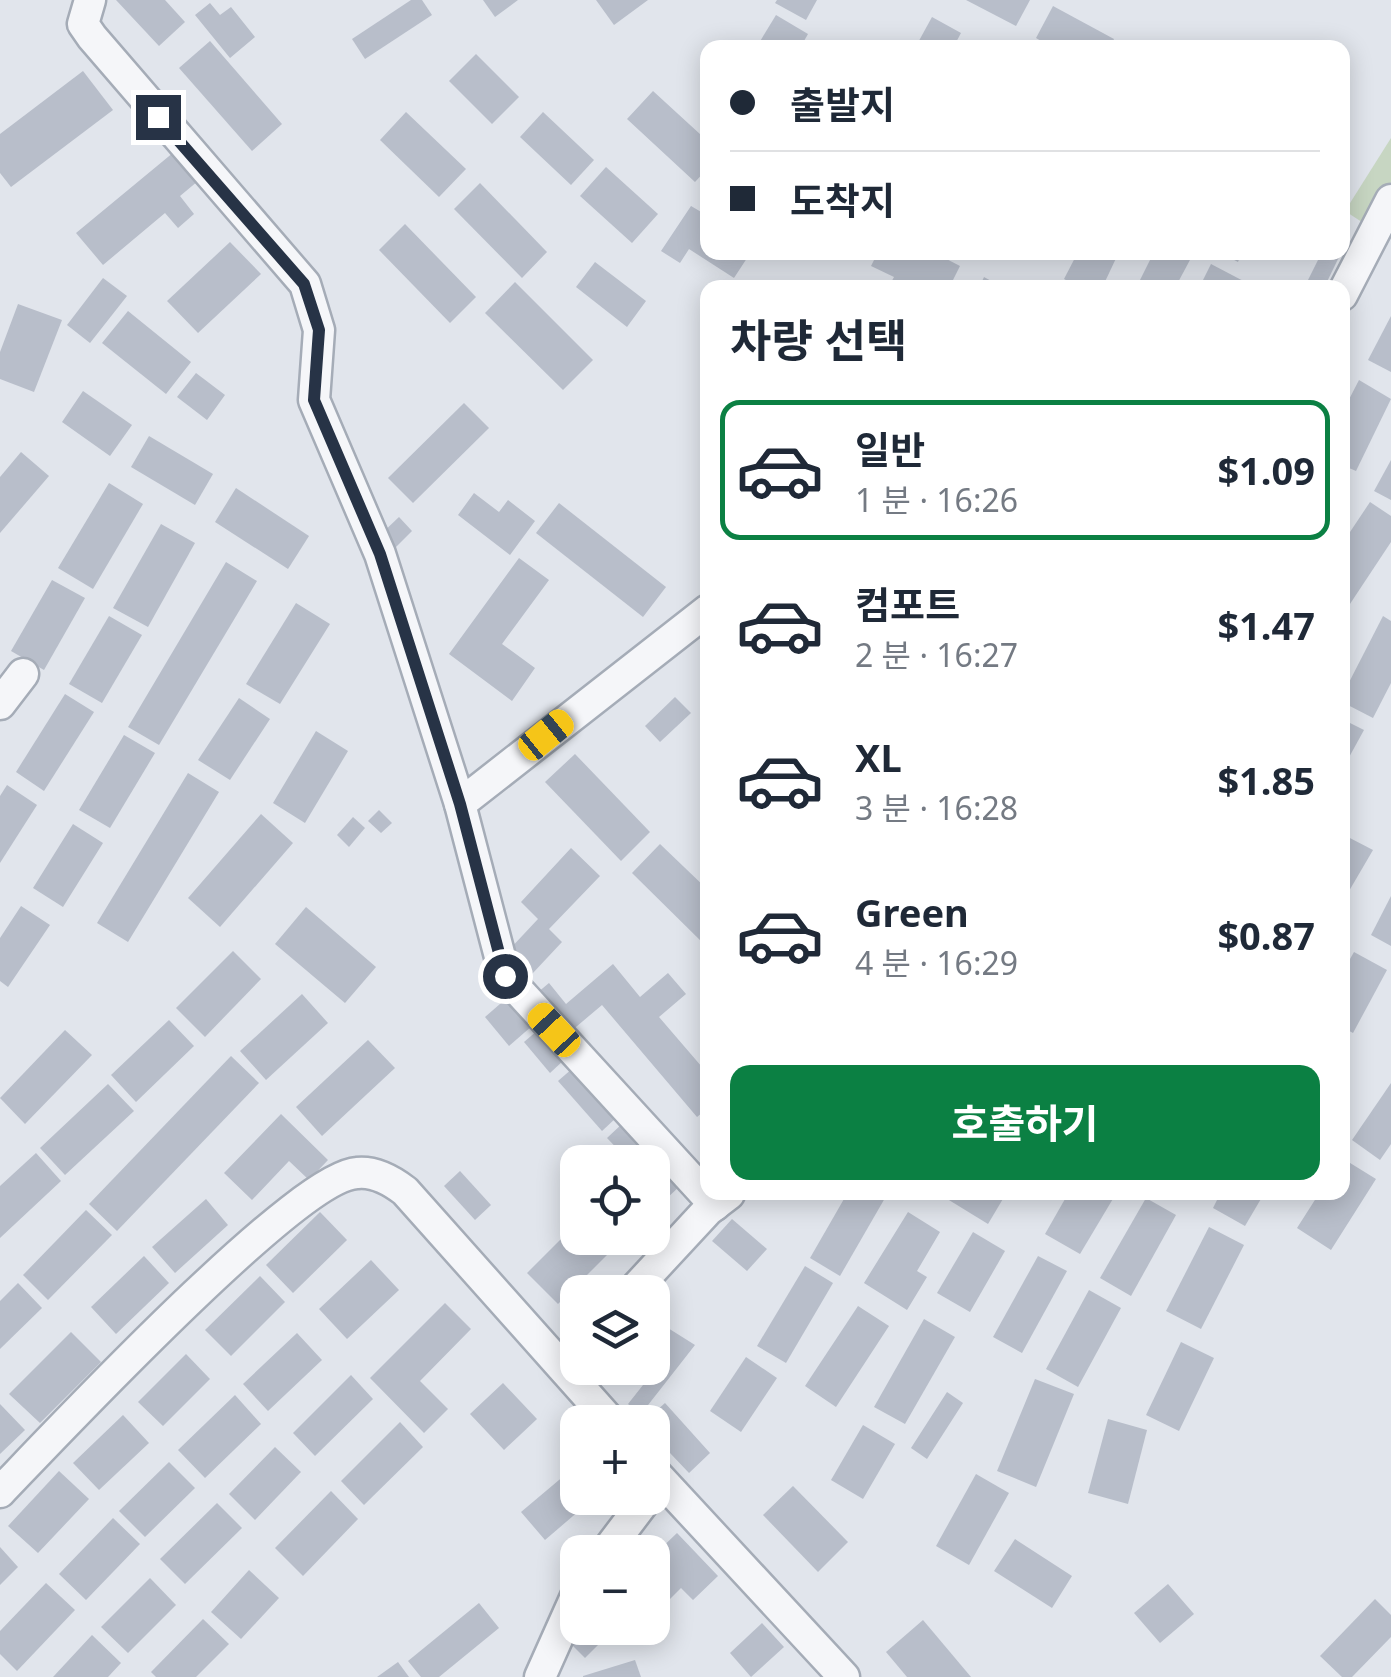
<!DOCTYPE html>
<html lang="ko">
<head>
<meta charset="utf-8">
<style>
	:root { --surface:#fff; --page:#f2f2f3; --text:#1f2937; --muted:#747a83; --line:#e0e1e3; --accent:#0b8043 }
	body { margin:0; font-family:"Noto Sans","Noto Sans KR",sans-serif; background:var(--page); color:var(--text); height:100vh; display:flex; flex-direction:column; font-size:38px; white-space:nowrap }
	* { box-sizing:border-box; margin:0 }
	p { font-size:32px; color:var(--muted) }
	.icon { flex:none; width:55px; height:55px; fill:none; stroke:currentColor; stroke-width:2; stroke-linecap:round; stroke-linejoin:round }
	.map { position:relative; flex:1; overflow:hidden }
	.panel { position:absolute; left:700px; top:280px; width:650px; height:920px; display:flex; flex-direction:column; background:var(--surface); border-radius:20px; box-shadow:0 5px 25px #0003 }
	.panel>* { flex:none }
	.hud { position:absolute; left:700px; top:40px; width:650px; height:220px; border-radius:20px; box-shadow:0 5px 25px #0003; display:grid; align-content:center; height:220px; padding:0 30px; background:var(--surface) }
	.fabs { position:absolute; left:560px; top:1145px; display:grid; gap:20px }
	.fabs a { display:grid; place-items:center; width:110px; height:110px; border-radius:20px; background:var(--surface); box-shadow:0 5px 25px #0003; font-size:50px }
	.end { position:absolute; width:45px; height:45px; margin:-22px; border:12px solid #273346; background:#fff; box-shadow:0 0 0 5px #fff }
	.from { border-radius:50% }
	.car { position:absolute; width:30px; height:60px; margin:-30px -15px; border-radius:12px; box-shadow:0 0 8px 2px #0007; background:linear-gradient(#f5c518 24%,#345 0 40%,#f5c518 0 76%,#345 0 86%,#f5c518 0) }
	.hud b { display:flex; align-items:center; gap:35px; height:95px; font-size:38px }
	.hud b+b { border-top:2px solid var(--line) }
	.hud i { width:25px; height:25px; background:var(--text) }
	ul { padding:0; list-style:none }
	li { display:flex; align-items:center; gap:30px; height:140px; margin:0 20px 15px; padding:0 10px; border:5px solid transparent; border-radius:20px }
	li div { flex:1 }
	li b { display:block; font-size:38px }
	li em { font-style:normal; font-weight:700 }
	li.on { border-color:var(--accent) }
	li>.icon { width:90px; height:90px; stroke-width:1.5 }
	h2 { padding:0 30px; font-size:45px; line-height:120px }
	.primary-button { display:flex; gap:20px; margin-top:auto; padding:20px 30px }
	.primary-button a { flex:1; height:115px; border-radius:20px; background:var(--accent); color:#fff; font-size:40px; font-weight:700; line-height:115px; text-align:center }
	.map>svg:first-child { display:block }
	.green { fill:#c7d6c2 }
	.building { fill:#b8beca }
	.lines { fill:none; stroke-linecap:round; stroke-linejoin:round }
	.minor-casing { stroke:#a5acb7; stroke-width:35 }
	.minor { stroke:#f5f6f9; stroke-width:30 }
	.route { stroke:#273346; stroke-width:12 }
</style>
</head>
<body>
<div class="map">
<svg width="1391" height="1677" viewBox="0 0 1391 1677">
	<rect width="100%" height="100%" fill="#e1e5ec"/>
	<polygon class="green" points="1391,138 1391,182 1368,226 1345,211"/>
	<g class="building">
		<polygon points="116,0 165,0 185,22 159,46"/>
		<polygon points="411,0 422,0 432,15 365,59 352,39"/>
		<polygon points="483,0 518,0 495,17"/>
		<polygon points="596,0 648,0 614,25"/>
		<polygon points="777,0 817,0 806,20 775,3"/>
		<polygon points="966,0 1030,0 1016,26"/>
		<polygon points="210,3 220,15 231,7 255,37 230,58 195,15"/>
		<polygon points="1053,6 1114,39 1110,48 1053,48 1036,38"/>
		<polygon points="776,15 808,34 800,48 756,48"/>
		<polygon points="932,17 961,33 953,48 915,48"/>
		<polygon points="210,41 282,124 252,151 179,68"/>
		<polygon points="476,54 519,97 492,124 449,81"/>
		<polygon points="83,71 113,110 11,187 0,173 0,134"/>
		<polygon points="653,91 701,135 708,129 708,168 695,182 627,119"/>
		<polygon points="406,112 466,169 439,197 380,140"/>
		<polygon points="543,112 594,160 571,185 520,137"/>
		<polygon points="174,152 198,181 180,196 194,214 178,228 165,213 103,265 76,233"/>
		<polygon points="606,167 658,214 632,243 580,196"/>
		<polygon points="480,183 547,252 522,278 454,209"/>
		<polygon points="691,206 708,216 708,252 751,252 734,278 689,249 680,263 661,251"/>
		<polygon points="405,224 476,297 450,323 379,250"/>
		<polygon points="230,242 261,274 198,333 167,301"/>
		<polygon points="878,252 933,252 960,266 949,288 888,288 894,277 871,266"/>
		<polygon points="1078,252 1119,252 1102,288 1081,288 1064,279"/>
		<polygon points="1154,252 1180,252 1191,258 1175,288 1136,288"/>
		<polygon points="1219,252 1242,252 1238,262"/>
		<polygon points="1322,252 1339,257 1324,288 1304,288"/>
		<polygon points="595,262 646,301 627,327 576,287"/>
		<polygon points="1211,264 1251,285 1250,288 1199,288"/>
		<polygon points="984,277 1004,288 979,288"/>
		<polygon points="103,278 127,296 90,343 67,325"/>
		<polygon points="515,282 593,360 563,390 485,313"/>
		<polygon points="18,304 62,320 34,392 0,379 0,352"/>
		<polygon points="128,311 191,362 166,394 102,343"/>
		<polygon points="1391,316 1391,372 1368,360"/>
		<polygon points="196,373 225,395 207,420 177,397"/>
		<polygon points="1359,380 1391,399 1356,471 1342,465 1342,413"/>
		<polygon points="83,391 132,425 110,456 62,422"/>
		<polygon points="464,403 489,428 413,503 388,478"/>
		<polygon points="149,436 213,474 195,505 131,467"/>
		<polygon points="21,452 49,476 0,533 0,477"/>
		<polygon points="1391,460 1391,500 1374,491"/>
		<polygon points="109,483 143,504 93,589 58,568"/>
		<polygon points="236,488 309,536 288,569 215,522"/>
		<polygon points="474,493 499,512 508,500 535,521 510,555 458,515"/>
		<polygon points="1370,502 1391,516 1391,542 1342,616 1342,544"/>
		<polygon points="559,503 666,587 643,617 536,533"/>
		<polygon points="399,517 412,531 392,551 379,536"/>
		<polygon points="161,524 195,543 148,627 113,608"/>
		<polygon points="519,558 549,580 502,644 535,668 512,701 449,654"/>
		<polygon points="226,562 257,581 159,745 128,727"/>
		<polygon points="52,580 85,598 44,670 11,651"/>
		<polygon points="296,603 330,624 280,704 246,684"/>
		<polygon points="109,616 142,635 102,703 69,684"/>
		<polygon points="1383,616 1391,621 1391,683 1373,718 1342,702 1342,696"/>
		<polygon points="65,694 94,712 44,791 16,772"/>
		<polygon points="675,697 691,713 660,742 645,726"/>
		<polygon points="239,698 270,719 230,780 198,760"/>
		<polygon points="1342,719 1364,730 1342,770"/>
		<polygon points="316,731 348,751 305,823 273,803"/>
		<polygon points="124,735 155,753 110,828 79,810"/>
		<polygon points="575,754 650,832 621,861 545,782"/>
		<polygon points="188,773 219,792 128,942 97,923"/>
		<polygon points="7,785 37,805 0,863 0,796"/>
		<polygon points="379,810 392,823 381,833 368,821"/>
		<polygon points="261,814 293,843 220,927 188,898"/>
		<polygon points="353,817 365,828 349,847 337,835"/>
		<polygon points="73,824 103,843 63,907 33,888"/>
		<polygon points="1346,836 1373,850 1342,903 1342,843"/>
		<polygon points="660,844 708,890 708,948 632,873"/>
		<polygon points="571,848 600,876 549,929 562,942 532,974 508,951 538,919 521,902"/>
		<polygon points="1391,896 1391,946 1371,935"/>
		<polygon points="21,906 50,925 8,987 0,981 0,938"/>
		<polygon points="306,907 376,967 345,1003 275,944"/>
		<polygon points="233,951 261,979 205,1037 176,1008"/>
		<polygon points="1354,952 1387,970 1353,1033 1342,1027 1342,973"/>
		<polygon points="613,964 640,997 668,973 686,994 659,1017 708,1074 708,1108 697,1117 602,1005 570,1032 537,993 549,983 566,1004"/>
		<polygon points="302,994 328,1023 266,1080 240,1051"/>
		<polygon points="508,997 532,1026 509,1046 485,1017"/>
		<polygon points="169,1020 194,1046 136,1102 111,1075"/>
		<polygon points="65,1030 92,1055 25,1124 0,1098"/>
		<polygon points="538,1030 564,1060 550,1073 524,1042"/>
		<polygon points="368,1040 395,1068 322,1136 296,1107"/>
		<polygon points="231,1056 259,1083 117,1231 89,1204"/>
		<polygon points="573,1068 617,1117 602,1131 558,1081"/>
		<polygon points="1391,1083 1391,1144 1380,1160 1352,1140"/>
		<polygon points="108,1084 134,1111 65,1175 40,1148"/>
		<polygon points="281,1114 328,1160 309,1180 289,1161 252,1200 224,1173"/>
		<polygon points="623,1123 681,1185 665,1200 652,1187 652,1162 630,1162 607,1138"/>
		<polygon points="36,1153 61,1181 0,1238 0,1186"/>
		<polygon points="1342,1158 1376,1179 1331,1250 1297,1228 1320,1192 1342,1192"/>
		<polygon points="460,1171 491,1205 475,1220 444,1186"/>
		<polygon points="848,1192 876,1192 885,1198 840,1276 810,1258"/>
		<polygon points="947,1192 1007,1192 988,1224 944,1197"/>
		<polygon points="1069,1192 1117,1192 1080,1254 1045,1234"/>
		<polygon points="1221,1192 1265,1192 1245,1226 1213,1208"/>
		<polygon points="1146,1198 1176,1215 1131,1296 1100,1278"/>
		<polygon points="206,1199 228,1225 175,1273 152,1247"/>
		<polygon points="86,1210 112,1235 48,1300 23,1275"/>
		<polygon points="320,1212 347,1240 293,1293 266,1265"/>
		<polygon points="908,1212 940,1232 917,1271 927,1277 907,1310 864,1283"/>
		<polygon points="732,1219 767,1249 747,1271 712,1241"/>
		<polygon points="578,1222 578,1238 624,1238 558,1304 527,1273"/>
		<polygon points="1209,1227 1244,1245 1201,1329 1166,1311"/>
		<polygon points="973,1232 1005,1251 970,1312 937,1293"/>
		<polygon points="144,1256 169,1283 116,1334 91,1307"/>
		<polygon points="1038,1256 1067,1271 1022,1353 993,1337"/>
		<polygon points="371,1260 399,1290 347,1339 319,1309"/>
		<polygon points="805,1266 833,1283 786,1363 757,1346"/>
		<polygon points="260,1276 285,1302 231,1356 205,1330"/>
		<polygon points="18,1283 42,1308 0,1349 0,1301"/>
		<polygon points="1089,1290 1121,1308 1078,1387 1046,1369"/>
		<polygon points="445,1303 471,1329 420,1381 448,1409 424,1433 370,1378"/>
		<polygon points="858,1306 889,1326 836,1407 805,1386"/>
		<polygon points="652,1318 695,1345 641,1414 628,1404 658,1366 652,1362"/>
		<polygon points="924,1319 955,1337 905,1424 874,1407"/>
		<polygon points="71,1332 101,1362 40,1423 9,1394"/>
		<polygon points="297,1333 322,1360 268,1411 243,1384"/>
		<polygon points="1181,1342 1214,1358 1179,1431 1146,1415"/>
		<polygon points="186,1354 210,1379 163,1426 138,1402"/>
		<polygon points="746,1357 777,1378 741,1432 710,1411"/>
		<polygon points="351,1375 373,1399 315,1456 293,1433"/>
		<polygon points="1035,1379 1074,1394 1036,1487 997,1471"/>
		<polygon points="503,1383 537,1419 504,1450 470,1414"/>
		<polygon points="947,1392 963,1403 927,1459 911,1448"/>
		<polygon points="235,1395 261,1424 205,1478 178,1450"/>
		<polygon points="665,1403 710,1453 689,1473 652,1434 652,1422 644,1422"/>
		<polygon points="0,1404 25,1430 0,1454"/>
		<polygon points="123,1415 149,1443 99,1490 73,1463"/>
		<polygon points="1108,1419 1147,1430 1128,1504 1088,1493"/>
		<polygon points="400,1422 423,1447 364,1505 341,1481"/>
		<polygon points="863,1425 895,1444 863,1499 831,1480"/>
		<polygon points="275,1447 301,1472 255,1520 229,1494"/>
		<polygon points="169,1462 195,1488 145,1537 119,1511"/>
		<polygon points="578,1464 578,1498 594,1498 545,1540 521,1512"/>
		<polygon points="59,1471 89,1499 38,1553 8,1526"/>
		<polygon points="976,1474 1009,1493 969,1565 936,1546"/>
		<polygon points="793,1486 848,1542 818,1572 763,1515"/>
		<polygon points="331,1491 358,1519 303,1576 275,1548"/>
		<polygon points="217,1503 242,1528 185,1584 160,1559"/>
		<polygon points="113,1518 140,1544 86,1600 59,1574"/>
		<polygon points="677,1533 718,1576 693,1600 681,1588 652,1617 652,1557"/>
		<polygon points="1015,1539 1072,1576 1052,1608 994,1571"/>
		<polygon points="0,1547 18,1567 0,1585"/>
		<polygon points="249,1570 279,1598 241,1639 211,1612"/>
		<polygon points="150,1578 176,1605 128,1653 101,1627"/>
		<polygon points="46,1583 75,1610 17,1671 0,1654 0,1631"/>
		<polygon points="1168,1584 1194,1614 1160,1643 1134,1613"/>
		<polygon points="1375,1599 1391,1615 1391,1637 1352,1677 1342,1677 1320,1656"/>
		<polygon points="479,1603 499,1628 439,1677 421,1677 408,1661"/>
		<polygon points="203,1619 229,1644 196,1677 156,1677 151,1672"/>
		<polygon points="923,1620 971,1677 907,1677 886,1652"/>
		<polygon points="762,1623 784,1647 751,1677 730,1653"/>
		<polygon points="578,1628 589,1628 602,1641 585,1658 564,1637"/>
		<polygon points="613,1628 641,1628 627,1642"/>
		<polygon points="92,1635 121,1663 108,1677 53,1677"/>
		<polygon points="635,1660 641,1677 583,1677 583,1676"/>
		<polygon points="398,1662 409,1677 377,1677"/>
	</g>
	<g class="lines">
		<defs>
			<g id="minor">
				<polyline points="90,0 83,24 92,37 305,284 319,330 314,400 380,554 460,804 505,976 715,1205"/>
				<polyline points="1342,295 1391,200"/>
				<polyline points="0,704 23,674"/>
				<polyline points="460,804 708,610"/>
				<polyline points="632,1292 708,1210 729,1194"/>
				<polyline points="652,1470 844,1677"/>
				<path d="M0,1492C53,1437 296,1177 357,1173C375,1171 392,1181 405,1191L611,1422"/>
				<polyline points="606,1552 647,1498"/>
				<polyline points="540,1677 578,1592"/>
			</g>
		</defs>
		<use href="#minor" class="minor-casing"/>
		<use href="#minor" class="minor"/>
	</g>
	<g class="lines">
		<polyline class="route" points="158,117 304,284 319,330 314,400 380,554 460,804 505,976"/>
	</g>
</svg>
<div class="fabs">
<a><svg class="icon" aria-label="locate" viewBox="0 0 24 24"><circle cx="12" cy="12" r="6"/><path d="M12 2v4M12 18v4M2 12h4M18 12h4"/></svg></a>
<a><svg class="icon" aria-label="layers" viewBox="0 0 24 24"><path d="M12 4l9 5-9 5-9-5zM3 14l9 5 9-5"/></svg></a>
<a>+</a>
<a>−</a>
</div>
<i class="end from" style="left:505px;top:976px"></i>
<i class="end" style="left:158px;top:117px"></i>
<i class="car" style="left:546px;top:735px;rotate:51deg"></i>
<i class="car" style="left:554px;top:1030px;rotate:317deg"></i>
<div class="hud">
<b><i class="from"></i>출발지</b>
<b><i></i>도착지</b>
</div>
<section class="panel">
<h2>차량 선택</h2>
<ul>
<li class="on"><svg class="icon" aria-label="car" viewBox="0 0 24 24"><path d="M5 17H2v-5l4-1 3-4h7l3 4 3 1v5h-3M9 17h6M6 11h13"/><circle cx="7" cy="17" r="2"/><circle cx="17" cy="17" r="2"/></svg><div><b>일반</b><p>1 분 · 16:26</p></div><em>$1.09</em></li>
<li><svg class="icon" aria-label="car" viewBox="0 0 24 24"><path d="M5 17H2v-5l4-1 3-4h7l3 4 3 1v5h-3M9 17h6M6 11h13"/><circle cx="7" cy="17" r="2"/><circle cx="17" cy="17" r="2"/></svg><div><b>컴포트</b><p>2 분 · 16:27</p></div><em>$1.47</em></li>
<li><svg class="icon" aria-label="car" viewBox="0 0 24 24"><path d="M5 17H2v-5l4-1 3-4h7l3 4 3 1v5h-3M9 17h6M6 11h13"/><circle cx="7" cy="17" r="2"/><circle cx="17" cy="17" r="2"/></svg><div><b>XL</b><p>3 분 · 16:28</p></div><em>$1.85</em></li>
<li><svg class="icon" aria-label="car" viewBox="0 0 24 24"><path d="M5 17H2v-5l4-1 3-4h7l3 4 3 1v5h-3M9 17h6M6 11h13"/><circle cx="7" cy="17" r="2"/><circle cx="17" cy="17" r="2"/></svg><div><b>Green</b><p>4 분 · 16:29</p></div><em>$0.87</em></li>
</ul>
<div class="primary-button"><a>호출하기</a></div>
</section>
</div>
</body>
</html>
